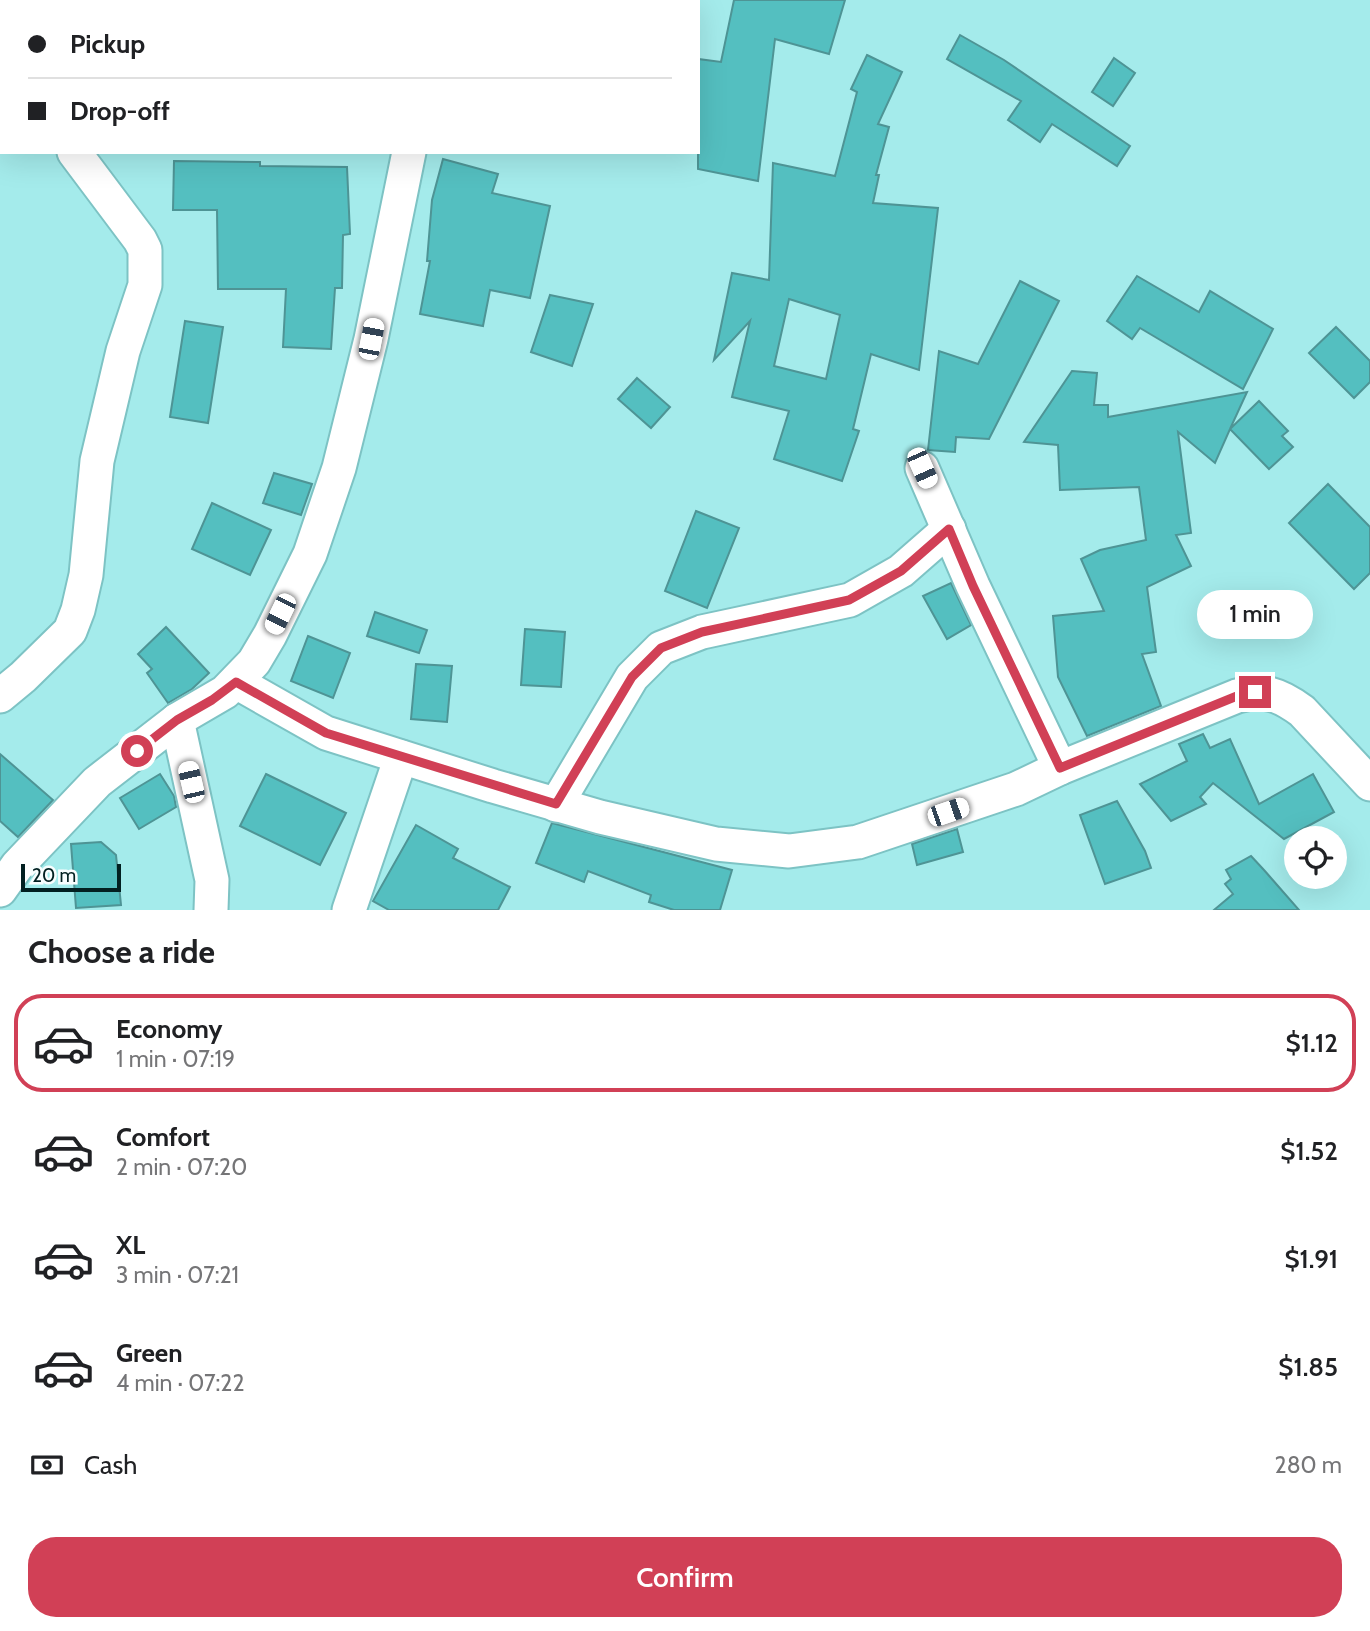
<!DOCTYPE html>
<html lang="en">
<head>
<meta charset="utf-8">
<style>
	:root { --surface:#fff; --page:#f6f6f6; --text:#202124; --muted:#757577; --line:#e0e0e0; --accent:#d14056 }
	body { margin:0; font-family:Cabin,sans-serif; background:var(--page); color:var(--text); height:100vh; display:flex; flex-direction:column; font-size:26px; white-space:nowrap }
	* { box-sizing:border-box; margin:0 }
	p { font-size:23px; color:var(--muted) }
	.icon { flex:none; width:38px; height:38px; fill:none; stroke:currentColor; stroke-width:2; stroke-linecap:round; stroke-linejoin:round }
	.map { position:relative; height:910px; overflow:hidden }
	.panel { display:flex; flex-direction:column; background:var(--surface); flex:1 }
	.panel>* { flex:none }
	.guide { position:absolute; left:0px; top:0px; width:700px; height:154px; box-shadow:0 7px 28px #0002; display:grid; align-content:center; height:154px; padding:0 28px; background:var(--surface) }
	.fabs { position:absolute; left:1284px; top:826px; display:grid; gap:14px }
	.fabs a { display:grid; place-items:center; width:63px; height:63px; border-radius:50%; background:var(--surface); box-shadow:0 7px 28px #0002; font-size:35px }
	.scale { position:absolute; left:21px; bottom:18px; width:100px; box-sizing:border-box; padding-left:7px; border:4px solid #022021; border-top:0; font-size:19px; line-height:24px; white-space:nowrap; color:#022021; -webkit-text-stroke:5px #f8fefe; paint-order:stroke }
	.end { position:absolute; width:32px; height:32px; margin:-16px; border:9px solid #d14056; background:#fff; box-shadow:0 0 0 4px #fff }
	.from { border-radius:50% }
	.bubble { position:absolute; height:49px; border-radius:24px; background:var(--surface); box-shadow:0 7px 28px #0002; font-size:23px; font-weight:600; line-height:49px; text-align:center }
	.car { position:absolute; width:21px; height:42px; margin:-21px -10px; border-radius:9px; box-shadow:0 0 5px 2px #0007; background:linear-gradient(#fff 24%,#345 0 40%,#fff 0 76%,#345 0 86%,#fff 0) }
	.guide b { display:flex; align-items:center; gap:24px; height:66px; font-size:26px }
	.guide b+b { border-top:2px solid var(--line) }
	.guide i { width:18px; height:18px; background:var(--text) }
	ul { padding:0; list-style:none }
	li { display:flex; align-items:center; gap:21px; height:98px; margin:0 14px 10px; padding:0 14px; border:4px solid transparent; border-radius:28px }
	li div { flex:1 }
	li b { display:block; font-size:26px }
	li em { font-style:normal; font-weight:600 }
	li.active { border-color:var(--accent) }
	li>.icon { width:63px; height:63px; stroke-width:1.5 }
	h2 { padding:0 28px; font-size:32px; line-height:84px }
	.pay { display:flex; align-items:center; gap:18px; height:77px; padding:0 28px; font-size:26px }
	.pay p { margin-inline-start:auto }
	.primary-button { display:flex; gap:14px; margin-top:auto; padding:14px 28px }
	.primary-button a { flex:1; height:80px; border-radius:28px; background:var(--accent); color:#fff; font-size:28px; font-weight:600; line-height:80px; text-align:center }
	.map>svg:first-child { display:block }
	.building { fill:#54bfc0; stroke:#4e9495; stroke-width:2; fill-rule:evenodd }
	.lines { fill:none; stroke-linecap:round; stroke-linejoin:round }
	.minor-casing { stroke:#7dc3c4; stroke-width:37 }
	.minor { stroke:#fff; stroke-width:33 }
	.route { stroke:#d14056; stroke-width:9 }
</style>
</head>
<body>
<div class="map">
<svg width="1370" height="910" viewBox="0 0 1370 910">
	<rect width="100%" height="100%" fill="#a4ebeb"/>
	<g class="building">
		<polygon points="734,0 845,0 829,54 775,39 758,181 698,169 698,59 721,62"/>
		<polygon points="960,35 1004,60 1130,146 1117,166 1052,124 1040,142 1008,120 1021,101 947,59"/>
		<path d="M867,55L902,72L878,124L889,127L876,175H879L873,203L938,208L919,370L871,354L853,429L859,431L842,481L774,459L789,411L732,397L750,321L714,360L732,273L769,280L773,163L835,176L857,92L851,89ZM789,299L840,315L826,379L774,366Z"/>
		<polygon points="1114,58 1135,73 1113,106 1092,92"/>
		<polygon points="443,159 498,174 492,193 550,206 530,298 490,290 483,326 420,314 430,261 427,261 432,200"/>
		<polygon points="174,161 260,162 260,166 347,167 350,234 343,235 342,288 335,288 331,349 283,347 286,289 218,289 217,210 173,210"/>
		<polygon points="1137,276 1199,312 1210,291 1273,329 1243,389 1140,328 1132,339 1107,321"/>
		<polygon points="1020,281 1059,301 989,439 956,437 955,452 928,450 939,351 978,364"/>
		<polygon points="550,295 593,304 572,366 531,352"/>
		<polygon points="185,321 223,327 208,423 170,417"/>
		<polygon points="1336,327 1370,361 1370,382 1354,398 1309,353"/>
		<polygon points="1072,371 1097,373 1094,405 1108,405 1108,417 1247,392 1230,429 1259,401 1288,431 1282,436 1293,447 1269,469 1230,429 1215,463 1178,432 1191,533 1176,535 1191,566 1147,587 1156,652 1142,654 1161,706 1087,736 1058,677 1053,616 1104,611 1081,559 1100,550 1146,540 1139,487 1060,490 1058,445 1024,442"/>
		<polygon points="637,378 670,407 651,428 618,399"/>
		<polygon points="274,473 312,484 301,515 263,503"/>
		<polygon points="1328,484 1370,527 1370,573 1354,589 1289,523"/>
		<polygon points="212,503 271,530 250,575 192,549"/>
		<polygon points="696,511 739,528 707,608 665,591"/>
		<polygon points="951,583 971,625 947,639 923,596"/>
		<polygon points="375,612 427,630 419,653 367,636"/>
		<polygon points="166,627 209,673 192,689 168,703 147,673 152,669 138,654"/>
		<polygon points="525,629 565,632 561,687 521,685"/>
		<polygon points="308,636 350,653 333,698 291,681"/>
		<polygon points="416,664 452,666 447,722 411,719"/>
		<polygon points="1203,734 1210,748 1230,739 1259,804 1313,774 1334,812 1284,839 1213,783 1200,797 1206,804 1171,821 1140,784 1187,761 1179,744"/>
		<polygon points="0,754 53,800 18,837 0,821"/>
		<polygon points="160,774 174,796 176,807 139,829 120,798"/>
		<polygon points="266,774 346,813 320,865 240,826"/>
		<polygon points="1117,801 1145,851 1151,868 1105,884 1080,815"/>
		<polygon points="552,823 732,870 720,910 674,910 649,902 651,895 588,871 584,882 536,863"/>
		<polygon points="416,825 458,849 453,858 510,887 498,910 389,910 373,901"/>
		<polygon points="957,829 963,852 917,865 912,844"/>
		<polygon points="101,842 116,855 121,905 76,908 71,844"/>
		<polygon points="1251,856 1264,870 1299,910 1214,910 1233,894 1225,884 1231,879 1226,870"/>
	</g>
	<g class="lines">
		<defs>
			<g id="minor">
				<polyline points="482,2 482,0"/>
				<polyline points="0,72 2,74"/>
				<polyline points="922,468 973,586 1060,768"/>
				<path d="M236,682L326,733L493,786L600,817L716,844L789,851L858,842L1016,789L1060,768L1237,696C1264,689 1279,694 1302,711L1370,784"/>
				<polyline points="0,696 23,677 70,631 78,610 86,575 97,461 123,351 145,285 145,250 140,240 74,152"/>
				<polyline points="177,720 212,880 211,910"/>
				<polyline points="556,805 632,677 661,648 702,632 850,600 901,571 949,529"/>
				<polyline points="0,890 17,866 97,782 177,720 225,692 254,662 270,635 310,554 339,468 371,339 409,152"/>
				<polyline points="349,910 401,757"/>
			</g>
		</defs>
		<use href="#minor" class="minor-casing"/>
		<use href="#minor" class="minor"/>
	</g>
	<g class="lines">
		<polyline class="route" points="137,751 177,720 212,700 236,682 326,733 556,804 632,677 661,648 702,632 849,600 901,571 949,529 973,586 1060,768 1237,696 1255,692"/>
	</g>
</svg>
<div class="fabs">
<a><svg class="icon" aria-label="locate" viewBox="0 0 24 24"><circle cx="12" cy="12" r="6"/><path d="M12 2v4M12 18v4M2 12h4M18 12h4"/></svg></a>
</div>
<div class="scale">20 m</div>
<i class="end from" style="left:137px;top:751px"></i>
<i class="end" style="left:1255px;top:692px"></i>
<div class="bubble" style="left:1197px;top:590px;width:116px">1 min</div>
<i class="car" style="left:371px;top:339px;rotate:11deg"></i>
<i class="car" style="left:922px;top:468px;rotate:156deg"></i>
<i class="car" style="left:280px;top:614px;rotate:206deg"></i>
<i class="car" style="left:191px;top:782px;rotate:347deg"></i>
<i class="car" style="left:948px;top:812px;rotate:71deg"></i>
<div class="guide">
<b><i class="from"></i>Pickup</b>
<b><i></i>Drop-off</b>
</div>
</div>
<section class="panel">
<h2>Choose a ride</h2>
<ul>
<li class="active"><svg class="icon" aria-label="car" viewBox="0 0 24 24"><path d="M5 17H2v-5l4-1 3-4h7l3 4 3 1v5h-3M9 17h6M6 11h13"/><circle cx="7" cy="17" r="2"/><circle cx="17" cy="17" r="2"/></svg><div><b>Economy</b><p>1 min · 07:19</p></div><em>$1.12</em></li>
<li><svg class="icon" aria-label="car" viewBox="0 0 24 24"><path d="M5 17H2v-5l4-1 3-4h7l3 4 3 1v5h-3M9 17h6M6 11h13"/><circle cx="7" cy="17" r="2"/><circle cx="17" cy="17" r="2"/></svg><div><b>Comfort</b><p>2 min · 07:20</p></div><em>$1.52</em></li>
<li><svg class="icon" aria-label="car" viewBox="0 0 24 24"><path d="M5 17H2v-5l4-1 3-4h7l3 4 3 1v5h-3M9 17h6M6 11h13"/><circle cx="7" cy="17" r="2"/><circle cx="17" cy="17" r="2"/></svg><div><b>XL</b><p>3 min · 07:21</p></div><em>$1.91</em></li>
<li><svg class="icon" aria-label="car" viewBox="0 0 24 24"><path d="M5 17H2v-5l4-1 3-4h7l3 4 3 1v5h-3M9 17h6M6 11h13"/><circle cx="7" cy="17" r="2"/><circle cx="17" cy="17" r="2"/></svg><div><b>Green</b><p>4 min · 07:22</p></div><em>$1.85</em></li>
</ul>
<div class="pay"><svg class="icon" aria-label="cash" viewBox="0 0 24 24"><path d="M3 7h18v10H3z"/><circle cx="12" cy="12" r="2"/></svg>Cash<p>280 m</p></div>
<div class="primary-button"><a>Confirm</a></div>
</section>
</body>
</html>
